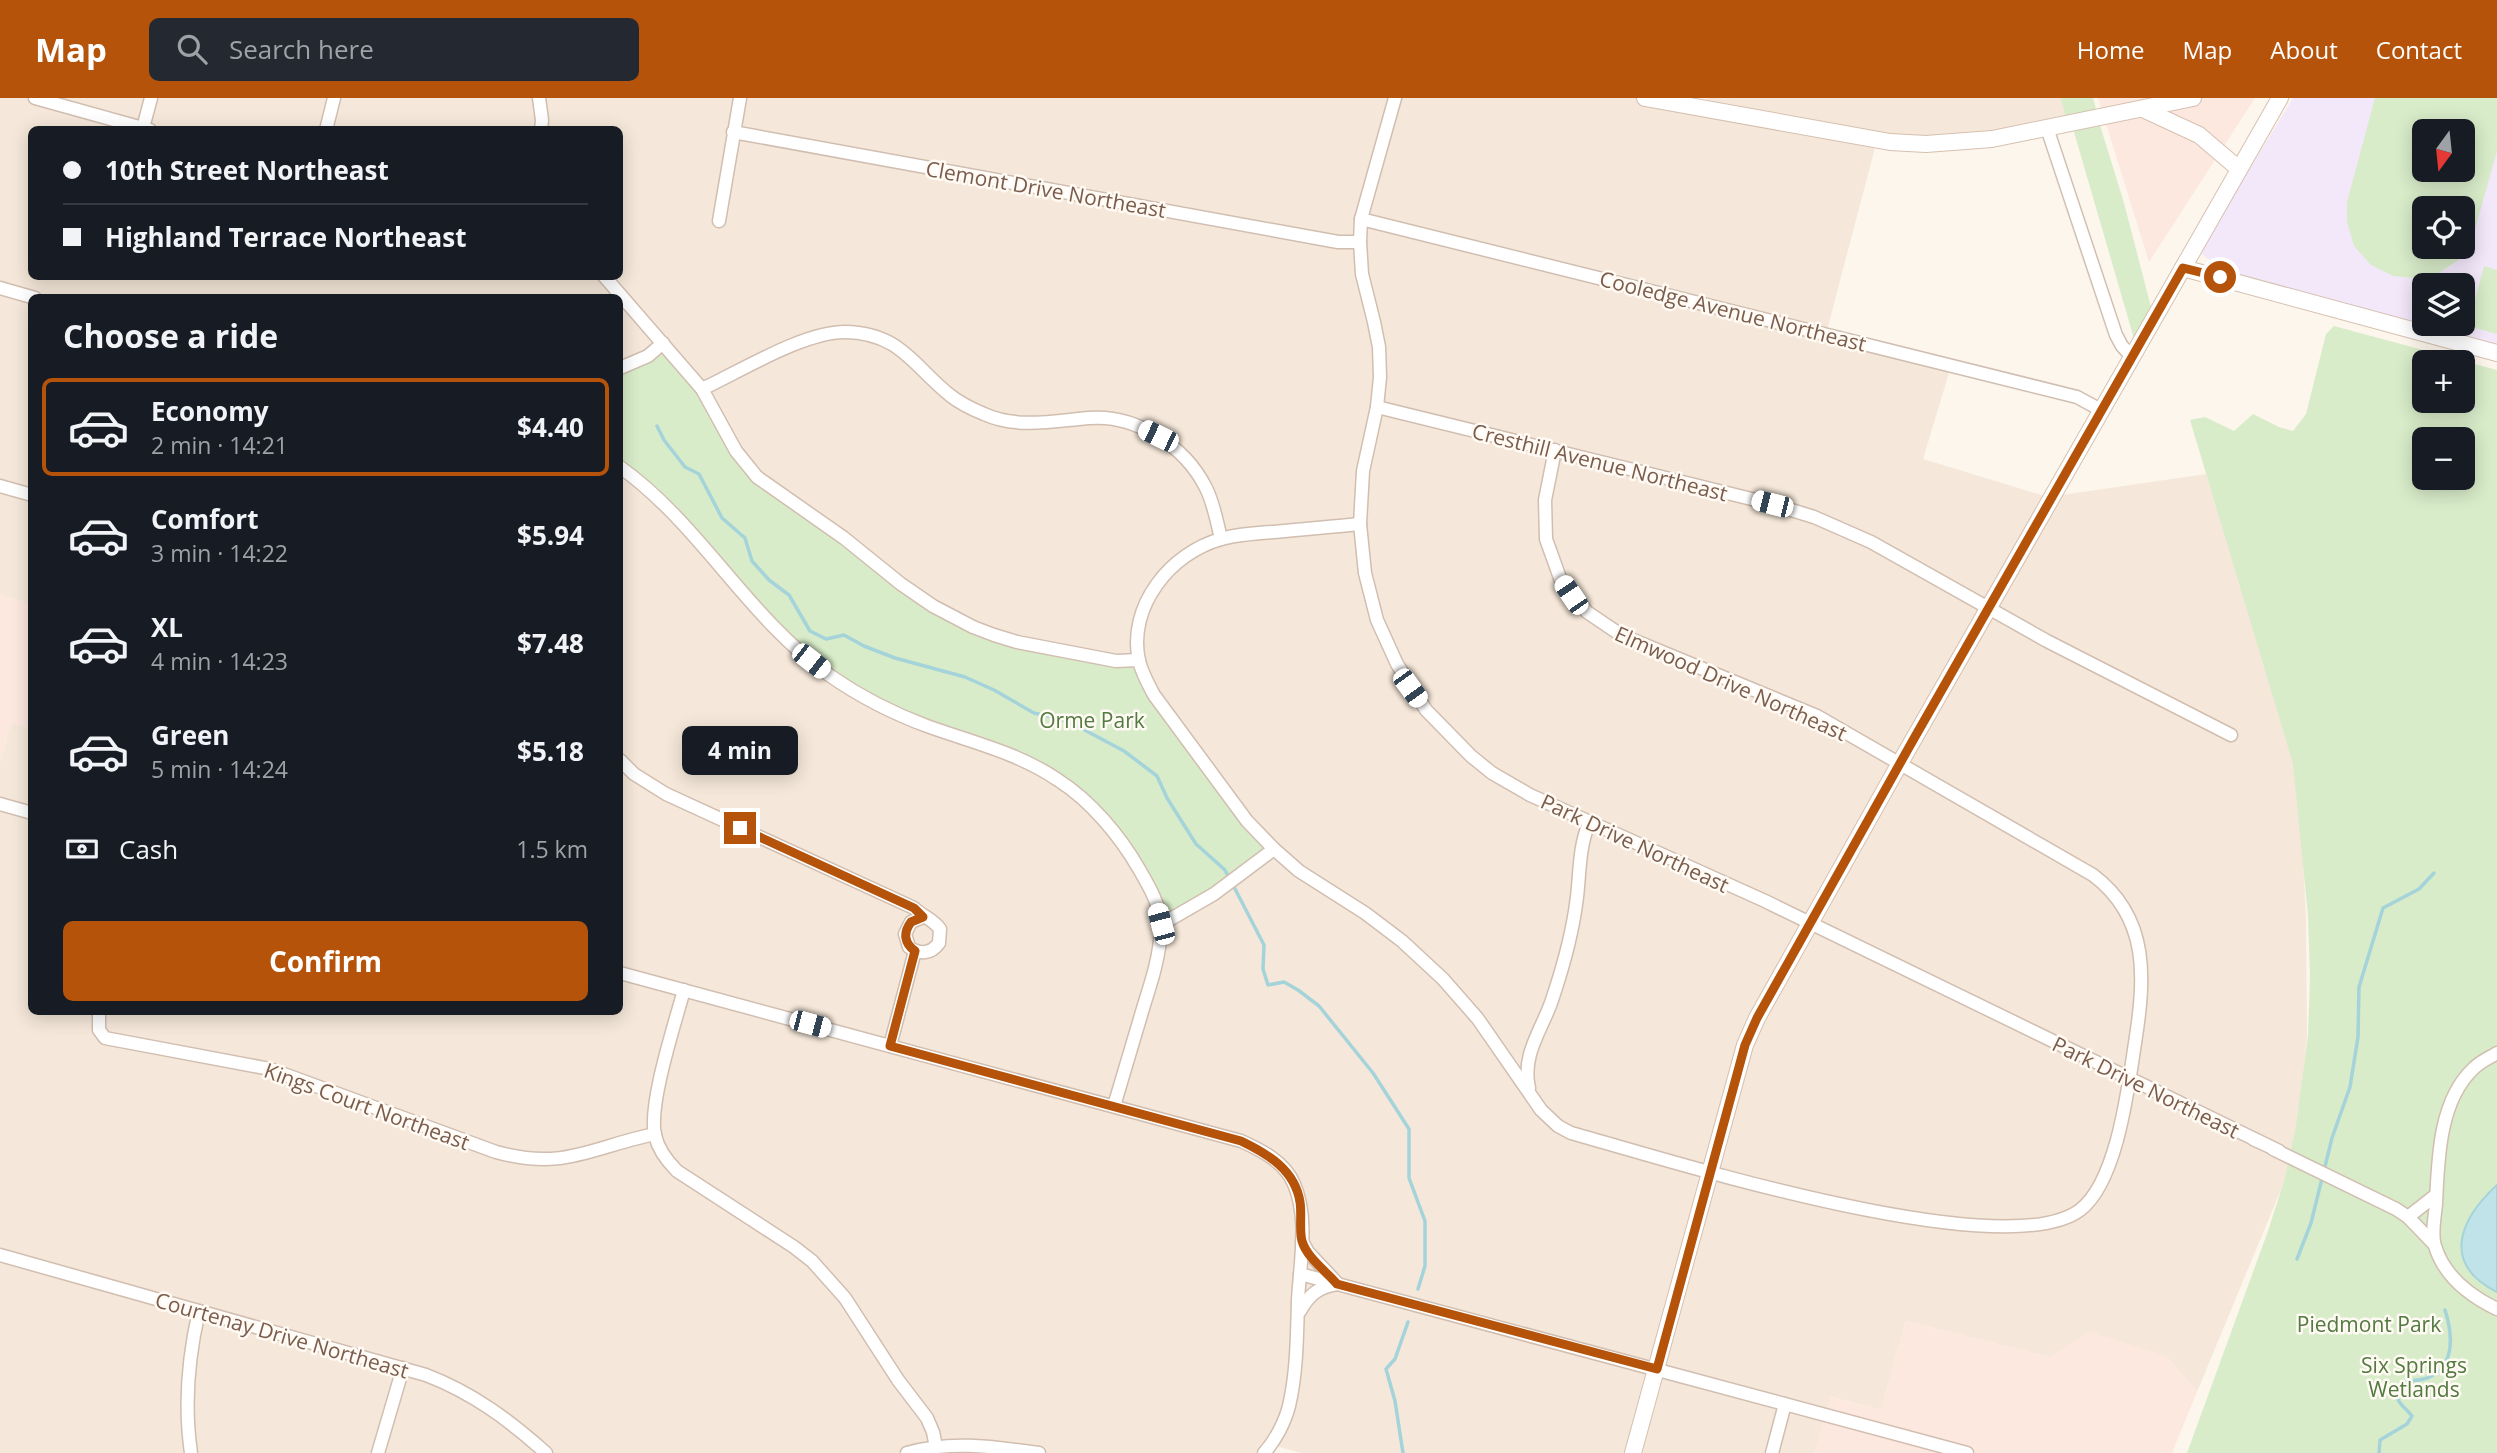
<!DOCTYPE html>
<html lang="en">
<head>
<meta charset="utf-8">
<style>
	:root { --surface:#171b24; --page:#242831; --text:#f1f3f6; --muted:#9ea1a6; --line:#363941; --accent:#b45309 }
	body { margin:0; font-family:"Open Sans",sans-serif; background:var(--page); color:var(--text); height:100vh; display:flex; flex-direction:column; font-size:26px; white-space:nowrap }
	* { box-sizing:border-box; margin:0 }
	p { font-size:23px; color:var(--muted) }
	.icon { flex:none; width:38px; height:38px; fill:none; stroke:currentColor; stroke-width:2; stroke-linecap:round; stroke-linejoin:round }
	.map { position:relative; flex:1; overflow:hidden }
	.drawer { position:absolute; left:28px; top:196px; width:595px; height:721px; display:flex; flex-direction:column; background:var(--surface); border-radius:10px; box-shadow:0 4px 18px #0003 }
	.drawer>* { flex:none }
	.top-card { position:absolute; left:28px; top:28px; width:595px; height:154px; border-radius:10px; box-shadow:0 4px 18px #0003; display:grid; align-content:center; height:154px; padding:0 35px; background:var(--surface) }
	.needle { width:46px; rotate:195deg }
	.fabs { position:absolute; left:2412px; top:21px; display:grid; gap:14px }
	.fabs a { display:grid; place-items:center; width:63px; height:63px; border-radius:10px; background:var(--surface); box-shadow:0 4px 18px #0003; font-size:35px }
	.end { position:absolute; width:32px; height:32px; margin:-16px; border:9px solid #b45309; background:#fff; box-shadow:0 0 0 4px #fff }
	.from { border-radius:50% }
	.bubble { position:absolute; height:49px; border-radius:10px; background:var(--surface); box-shadow:0 4px 18px #0003; font-size:23px; font-weight:700; line-height:49px; text-align:center }
	.car { position:absolute; width:21px; height:42px; margin:-21px -10px; border-radius:9px; box-shadow:0 0 5px 2px #0007; background:linear-gradient(#fff 24%,#345 0 40%,#fff 0 76%,#345 0 86%,#fff 0) }
	.top-card b { display:flex; align-items:center; gap:24px; height:66px; font-size:26px }
	.top-card b+b { border-top:2px solid var(--line) }
	.top-card i { width:18px; height:18px; background:var(--text) }
	ul { padding:0; list-style:none }
	li { display:flex; align-items:center; gap:21px; height:98px; margin:0 14px 10px; padding:0 21px; border:4px solid transparent; border-radius:10px }
	li div { flex:1 }
	li b { display:block; font-size:26px }
	li em { font-style:normal; font-weight:700 }
	li.active { border-color:var(--accent) }
	li>.icon { width:63px; height:63px; stroke-width:1.5 }
	h2 { padding:0 35px; font-size:32px; line-height:84px }
	.pay { display:flex; align-items:center; gap:18px; height:77px; padding:0 35px; font-size:26px }
	.pay p { margin-inline-start:auto }
	.primary-button { display:flex; gap:14px; margin-top:auto; padding:14px 35px }
	.primary-button a { flex:1; height:80px; border-radius:10px; background:var(--accent); color:#fff; font-size:28px; font-weight:700; line-height:80px; text-align:center }
	header { display:flex; align-items:center; gap:42px; box-sizing:border-box; height:98px; padding:0 35px; background:var(--accent); color:#fff }
	header strong { font-size:33px }
	nav { display:flex; gap:38px; margin-inline-start:auto; font-size:24px }
	.search { width:490px; height:63px; background:var(--page); display:flex; align-items:center; gap:18px; box-sizing:border-box; padding:0 24px; border-radius:10px; color:var(--muted); font-size:26px }
	.map>svg:first-child { display:block }
	.residential { fill:#f5e8da; fill-rule:evenodd }
	.commercial { fill:#fde8e0 }
	.education { fill:#f3e8fa; fill-rule:evenodd }
	.green { fill:#d8ecc9; fill-rule:evenodd }
	.water { fill:#bfe3e8; stroke:#a5d3da; stroke-width:2 }
	.lines { fill:none; stroke-linecap:round; stroke-linejoin:round }
	.stream { stroke:#a5d3da; stroke-width:3.5 }
	.street-casing { stroke:#d1beb0; stroke-width:15 }
	.secondary-casing { stroke:#d6c0b0; stroke-width:18 }
	.street { stroke:#fff; stroke-width:12 }
	.secondary { stroke:#fff; stroke-width:16 }
	.route { stroke:#b45309; stroke-width:9 }
	.labels { text-anchor:middle; dominant-baseline:central; stroke-width:5; stroke-linejoin:round; paint-order:stroke }
	.street-label { font-size:21px; fill:#7a5c4d; stroke:#fffaf3 }
	.park-label { font-size:21px; fill:#537a41; stroke:#fffaf3 }
</style>
</head>
<body>
<header>
<strong>Map</strong>
<div class="search"><svg class="icon" aria-label="search" viewBox="0 0 24 24"><circle cx="10" cy="10" r="6"/><path d="M15 15l6 6"/></svg>Search here</div>
<nav><a>Home</a><a>Map</a><a>About</a><a>Contact</a></nav>
</header>
<div class="map">
<svg width="2497" height="1355" viewBox="0 0 2497 1355">
	<rect width="100%" height="100%" fill="#fdf6ec"/>
	<path class="residential" d="M0,0H29L59,9L60,0H1641L1705,11L1707,0H2067L2076,25L1876,46L1826,236L1952,265L1923,361L2048,399L2206,376L2298,665L2306,819L2307,939L2298,1029L2285,1082L2197,1294L2166,1258L2049,1259L1906,1223L1881,1312L1831,1299L1815,1355H1301L1268,1346L1265,1355H0V665L11,624L31,630L32,914H620V365L657,389L773,525L1085,694L1143,766L1037,547L953,516L843,444L620,271V200H32L31,506L0,497ZM32,32H620V178H32Z"/>
	<g class="commercial">
		<polygon points="2098,0 2255,0 2149,164"/>
		<polygon points="0,497 32,506 31,630 11,624 0,665"/>
		<polygon points="1906,1223 2049,1259 2090,1234 2166,1258 2197,1294 2172,1355 1815,1355 1830,1299 1881,1312"/>
	</g>
	<path class="education" d="M2293,0H2497V246L2225,173L2199,154ZM2424,33H2462V72H2424ZM2424,110H2462V149H2424ZM2424,187H2462V226H2424Z"/>
	<g class="green">
		<polygon points="2061,0 2093,0 2098,18 2067,24"/>
		<path d="M2375,0H2497V53L2472,142L2457,163L2434,178L2414,180L2393,178L2371,167L2354,148L2347,124V104ZM2424,33H2462V72H2424ZM2424,110H2462V149H2424Z"/>
		<polygon points="2099,24 2124,105 2152,213 2135,244 2074,34 2073,29"/>
		<polygon points="2484,168 2497,172 2497,236 2468,228"/>
		<path d="M2334,228L2497,272V1355H2187L2268,1133L2285,1080L2296,1028L2308,937L2310,878L2308,818L2293,666L2190,322L2205,319L2234,333L2253,316L2279,329L2293,333L2306,316L2326,236ZM2424,264H2462V303H2424ZM2424,341H2462V380H2424Z"/>
		<polygon points="670,245 736,358 843,444 953,516 1037,547 1129,558 1274,749 1163,823 1143,766 1085,694 996,649 863,596 773,525 657,389 620,365 620,271"/>
	</g>
	<path class="water" d="M2497,1087V1194C2441,1166 2459,1122 2497,1087Z"/>
	<g class="lines">
		<g class="stream">
			<polyline points="657,328 664,342 685,369 699,376 722,420 745,440 752,463 769,482 789,497 810,533 826,541 844,537 864,548 895,560 965,579 994,592 1034,615 1057,620 1079,629 1124,653 1157,678 1167,700 1196,746 1225,772 1229,780"/>
			<polyline points="1233,787 1264,847 1263,871 1268,887 1284,884 1298,892 1319,908 1373,975 1409,1031 1409,1080 1425,1123 1425,1168 1418,1191"/>
			<polyline points="2297,1161 2311,1125 2332,1040 2350,989 2358,939 2359,889 2383,810 2419,791 2434,775"/>
			<polyline points="1403,1355 1395,1303 1386,1271 1395,1261 1408,1224"/>
			<path d="M2379,1355L2380,1342L2407,1326L2412,1318C2402,1305 2395,1307 2398,1288C2409,1280 2412,1284 2424,1281C2456,1272 2453,1237 2445,1212"/>
		</g>
		<defs>
			<g id="street">
				<polyline points="35,0 150,32"/>
				<polyline points="539,0 542,22 541,32"/>
				<polyline points="1395,0 1361,121 1360,144 1362,176 1374,224 1379,249 1380,279 1377,309 1363,373 1360,426 1365,475 1377,522 1397,566 1426,612 1471,658 1492,675 1530,697 1765,803 2279,1053 2253,1041"/>
				<polyline points="143,30 151,0"/>
				<polyline points="2047,30 2116,237 2122,248 2132,259"/>
				<polyline points="326,32 334,0"/>
				<polyline points="733,34 1338,144 1360,144"/>
				<polyline points="1361,121 2077,299 2101,312"/>
				<polyline points="719,123 740,0"/>
				<polyline points="604,178 702,291 736,353 757,379 844,440 901,486 933,508 973,529 994,537 1017,544 1116,563 1139,562"/>
				<polyline points="0,190 35,200"/>
				<polyline points="620,270 648,258 663,245"/>
				<path d="M702,291C741,273 803,234 845,234C901,235 913,268 951,298C961,306 972,311 984,316C1017,331 1054,323 1089,320C1136,316 1185,348 1206,390C1214,406 1217,424 1221,441"/>
				<polyline points="1377,309 1772,406 1814,419 1871,444 2047,543 2231,637"/>
				<path d="M620,369C701,427 747,519 829,577C859,598 892,615 927,628C971,644 1019,655 1058,682C1091,703 1120,738 1139,771C1149,788 1162,810 1161,830C1160,857 1152,882 1144,907C1134,941 1124,975 1114,1008"/>
				<polyline points="0,388 32,397"/>
				<path d="M1360,426C1331,429 1303,431 1274,434C1257,435 1238,436 1221,441C1171,455 1127,508 1139,563C1142,575 1148,586 1154,597L1247,723L1274,751L1299,773L1365,815L1402,843L1443,881L1478,921L1541,1012L1558,1028L1571,1035C1665,1061 2004,1169 2080,1112C2117,1084 2128,991 2135,945C2145,881 2150,820 2093,777L1817,618L1621,537L1587,514L1560,480L1546,441L1545,402L1555,352"/>
				<path d="M620,662L634,676L666,696L914,810C922,818 933,821 940,831L939,845C931,856 920,857 909,849L905,836L911,824L923,819"/>
				<polyline points="0,706 32,715"/>
				<polyline points="1162,826 1214,796 1274,751"/>
				<path d="M620,875L1241,1043C1261,1052 1285,1064 1294,1086C1309,1120 1300,1165 1298,1202C1297,1237 1297,1274 1289,1308C1285,1324 1275,1343 1264,1355"/>
				<path d="M684,892C675,925 648,1007 655,1037C658,1051 667,1063 677,1073L794,1149L812,1163L845,1200L898,1282L927,1320L933,1334L936,1349"/>
				<path d="M99,914V932L105,940L270,971L496,1054C565,1073 591,1049 655,1036"/>
				<polyline points="890,948 915,853"/>
				<path d="M2497,955C2489,960 2481,963 2474,970C2439,1002 2438,1061 2436,1106C2435,1118 2431,1136 2435,1148C2444,1178 2470,1198 2497,1211"/>
				<path d="M1529,990C1521,955 1544,929 1553,899C1564,866 1573,833 1577,799C1580,773 1579,749 1589,725"/>
				<polyline points="2273,1051 2396,1111 2408,1119 2434,1146"/>
				<polyline points="2408,1119 2436,1097"/>
				<polyline points="1302,1143 1308,1154 1337,1185"/>
				<path d="M0,1157L426,1277C473,1295 509,1322 546,1355"/>
				<polyline points="1300,1176 1967,1355"/>
				<path d="M1300,1213C1309,1197 1318,1189 1337,1186"/>
				<path d="M191,1355C184,1307 188,1260 199,1213"/>
				<polyline points="378,1355 403,1270"/>
				<path d="M907,1355C951,1342 995,1349 1039,1355"/>
				<polyline points="1772,1355 1785,1306"/>
			</g>
			<g id="secondary">
				<polyline points="1645,0 1890,44 1926,46 1992,41 2193,0"/>
				<polyline points="2143,11 2199,37 2239,71"/>
				<polyline points="2183,170 2497,255"/>
				<polyline points="1633,1355 1745,947 1757,920 1900,665 2280,0"/>
			</g>
		</defs>
		<use href="#street" class="street-casing"/>
		<use href="#secondary" class="secondary-casing"/>
		<use href="#street" class="street"/>
		<use href="#secondary" class="secondary"/>
	</g>
	<g class="lines">
		<path class="route" d="M740,730L914,810L923,819L911,824C903,835 904,845 915,853L890,948L1241,1043C1268,1056 1295,1072 1300,1104C1302,1116 1299,1132 1302,1143C1307,1160 1326,1173 1337,1186L1657,1271L1745,947L1757,920L1912,644L2183,170L2220,179"/>
	</g>
	<g class="labels">
		<g class="street-label">
			<text transform="translate(1046 91) rotate(10)">Clemont Drive Northeast</text>
			<text transform="translate(1733 213) rotate(14)">Cooledge Avenue Northeast</text>
			<text transform="translate(1600 364) rotate(14)">Cresthill Avenue Northeast</text>
			<text transform="translate(1731 585) rotate(24)">Elmwood Drive Northeast</text>
			<text transform="translate(1635 745) rotate(25)">Park Drive Northeast</text>
			<text transform="translate(2146 989) rotate(26)">Park Drive Northeast</text>
			<text transform="translate(367 1008) rotate(20)">Kings Court Northeast</text>
			<text transform="translate(282 1237) rotate(16)">Courtenay Drive Northeast</text>
		</g>
		<g class="park-label">
			<text x="1092" y="622">Orme Park</text>
			<text x="2369" y="1226">Piedmont Park</text>
			<text x="2414" y="1267">Six Springs<tspan x="2414" dy="24">Wetlands</tspan></text>
		</g>
	</g>
</svg>
<div class="fabs">
<a><svg class="needle" viewBox="-14 -14 28 28"><path d="M0-13l5 13h-10z" fill="#e53935"/><path d="M0 13l5-13h-10z" fill="#9ea1a6"/></svg></a>
<a><svg class="icon" aria-label="locate" viewBox="0 0 24 24"><circle cx="12" cy="12" r="6"/><path d="M12 2v4M12 18v4M2 12h4M18 12h4"/></svg></a>
<a><svg class="icon" aria-label="layers" viewBox="0 0 24 24"><path d="M12 4l9 5-9 5-9-5zM3 14l9 5 9-5"/></svg></a>
<a>+</a>
<a>−</a>
</div>
<i class="end from" style="left:2220px;top:179px"></i>
<i class="end" style="left:740px;top:730px"></i>
<div class="bubble" style="left:682px;top:628px;width:116px">4 min</div>
<i class="car" style="left:1158px;top:338px;rotate:296deg"></i>
<i class="car" style="left:1772px;top:406px;rotate:284deg"></i>
<i class="car" style="left:1571px;top:497px;rotate:326deg"></i>
<i class="car" style="left:811px;top:563px;rotate:128deg"></i>
<i class="car" style="left:1410px;top:590px;rotate:144deg"></i>
<i class="car" style="left:1161px;top:826px;rotate:345deg"></i>
<i class="car" style="left:810px;top:926px;rotate:105deg"></i>
<div class="top-card">
<b><i class="from"></i>10th Street Northeast</b>
<b><i></i>Highland Terrace Northeast</b>
</div>
<section class="drawer">
<h2>Choose a ride</h2>
<ul>
<li class="active"><svg class="icon" aria-label="car" viewBox="0 0 24 24"><path d="M5 17H2v-5l4-1 3-4h7l3 4 3 1v5h-3M9 17h6M6 11h13"/><circle cx="7" cy="17" r="2"/><circle cx="17" cy="17" r="2"/></svg><div><b>Economy</b><p>2 min · 14:21</p></div><em>$4.40</em></li>
<li><svg class="icon" aria-label="car" viewBox="0 0 24 24"><path d="M5 17H2v-5l4-1 3-4h7l3 4 3 1v5h-3M9 17h6M6 11h13"/><circle cx="7" cy="17" r="2"/><circle cx="17" cy="17" r="2"/></svg><div><b>Comfort</b><p>3 min · 14:22</p></div><em>$5.94</em></li>
<li><svg class="icon" aria-label="car" viewBox="0 0 24 24"><path d="M5 17H2v-5l4-1 3-4h7l3 4 3 1v5h-3M9 17h6M6 11h13"/><circle cx="7" cy="17" r="2"/><circle cx="17" cy="17" r="2"/></svg><div><b>XL</b><p>4 min · 14:23</p></div><em>$7.48</em></li>
<li><svg class="icon" aria-label="car" viewBox="0 0 24 24"><path d="M5 17H2v-5l4-1 3-4h7l3 4 3 1v5h-3M9 17h6M6 11h13"/><circle cx="7" cy="17" r="2"/><circle cx="17" cy="17" r="2"/></svg><div><b>Green</b><p>5 min · 14:24</p></div><em>$5.18</em></li>
</ul>
<div class="pay"><svg class="icon" aria-label="cash" viewBox="0 0 24 24"><path d="M3 7h18v10H3z"/><circle cx="12" cy="12" r="2"/></svg>Cash<p>1.5 km</p></div>
<div class="primary-button"><a>Confirm</a></div>
</section>
</div>
</body>
</html>
